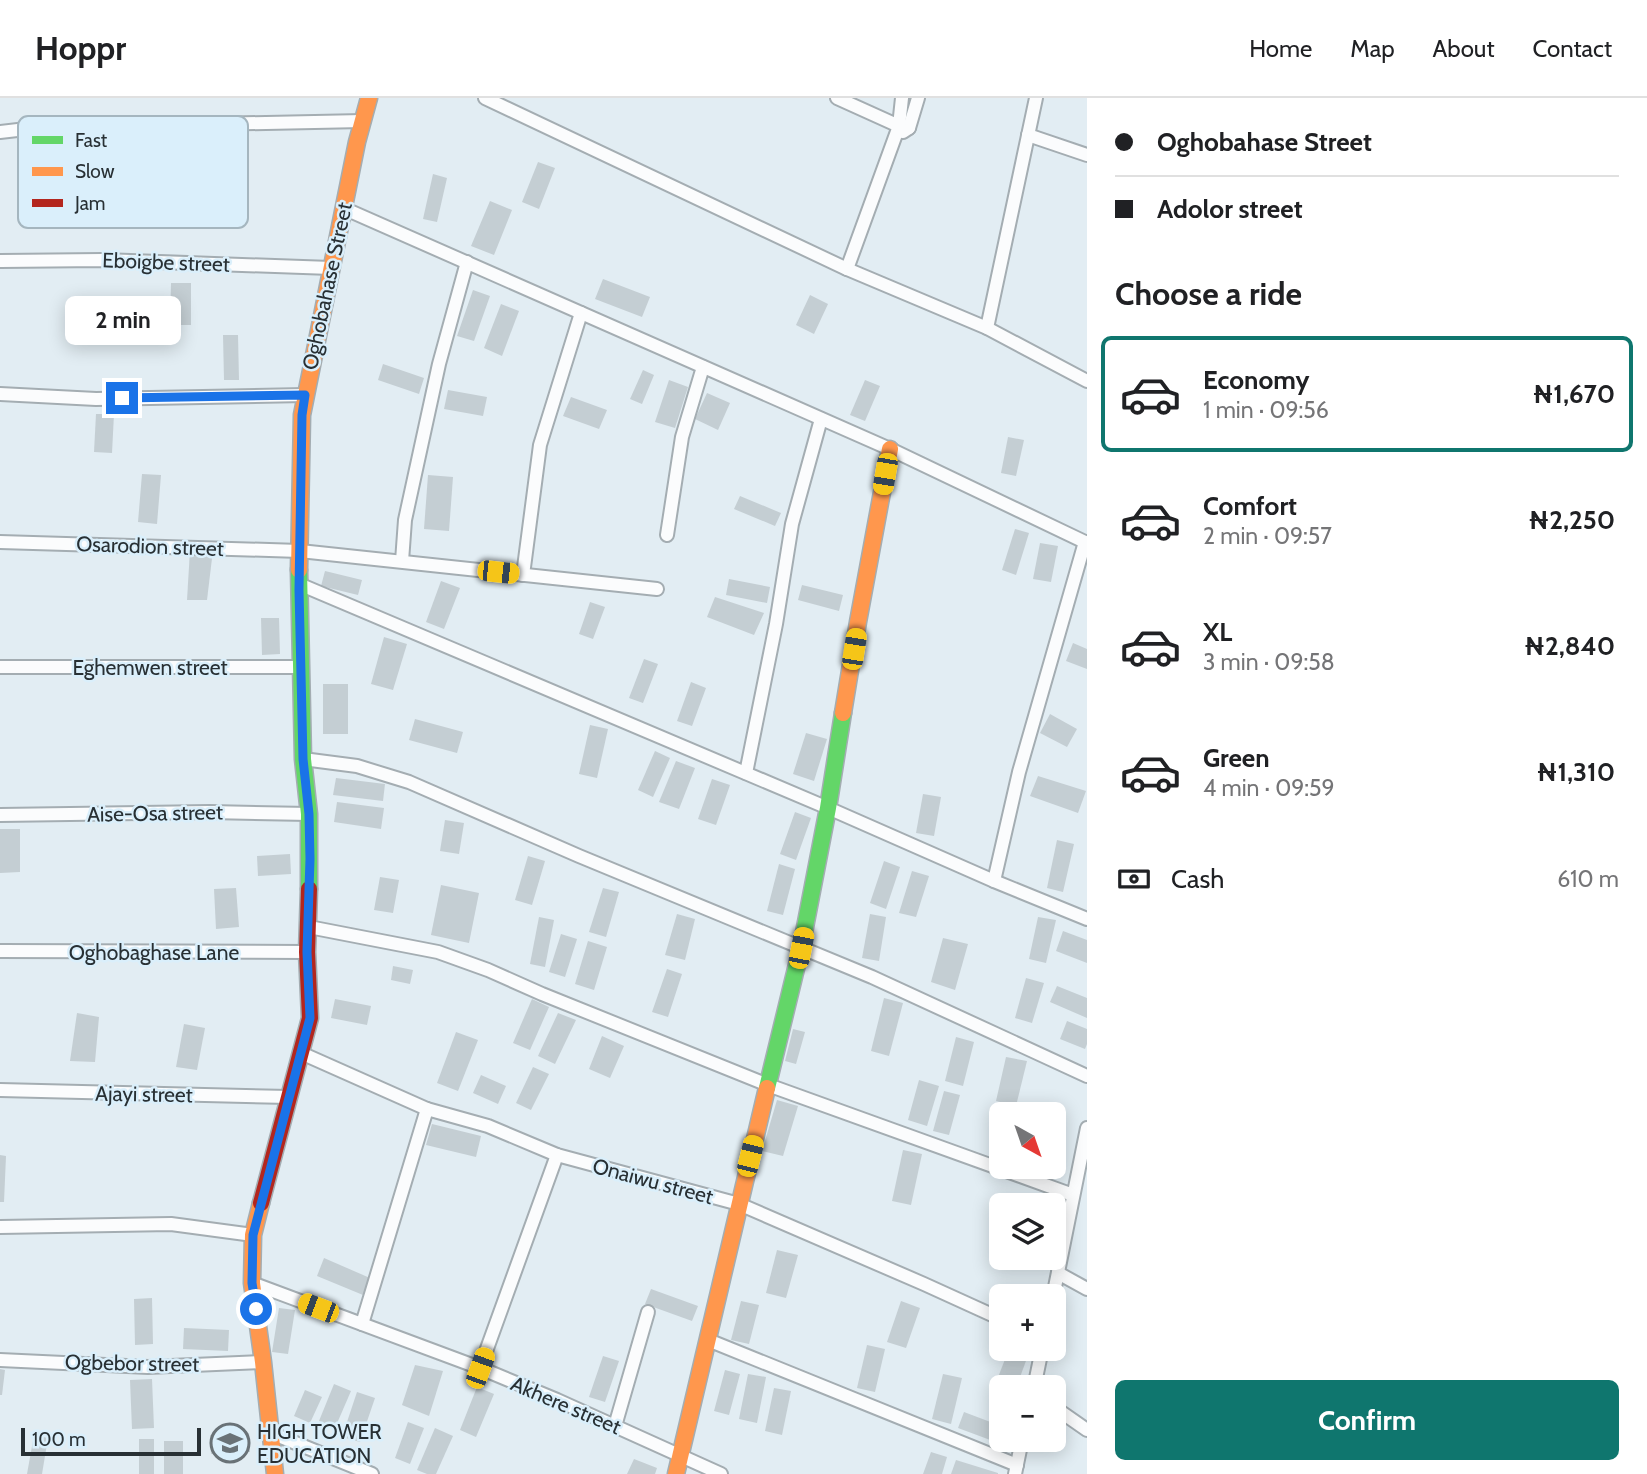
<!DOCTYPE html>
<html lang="en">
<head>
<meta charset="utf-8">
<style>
	:root { --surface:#fff; --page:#f6f6f6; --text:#202124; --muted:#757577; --line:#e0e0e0; --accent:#0f766e }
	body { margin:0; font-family:Cabin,sans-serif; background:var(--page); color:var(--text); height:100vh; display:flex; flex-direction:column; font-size:26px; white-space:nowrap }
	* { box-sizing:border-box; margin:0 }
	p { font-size:23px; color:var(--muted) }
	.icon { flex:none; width:38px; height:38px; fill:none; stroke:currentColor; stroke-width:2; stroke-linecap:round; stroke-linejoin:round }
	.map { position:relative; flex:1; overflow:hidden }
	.side { display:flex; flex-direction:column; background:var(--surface); width:560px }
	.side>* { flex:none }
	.hud { display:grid; align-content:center; height:154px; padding:0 28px; background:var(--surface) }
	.needle { width:46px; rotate:140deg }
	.tools { position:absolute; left:989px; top:1004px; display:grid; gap:14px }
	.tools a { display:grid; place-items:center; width:77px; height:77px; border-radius:10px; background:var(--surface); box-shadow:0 4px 18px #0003; font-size:35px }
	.scale { position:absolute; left:21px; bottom:18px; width:180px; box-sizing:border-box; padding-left:7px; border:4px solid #283034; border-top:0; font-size:19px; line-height:24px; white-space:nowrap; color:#283034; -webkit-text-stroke:5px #daeffb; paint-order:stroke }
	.end { position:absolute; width:32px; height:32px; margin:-16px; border:9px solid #1a73e8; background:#fff; box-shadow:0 0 0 4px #fff }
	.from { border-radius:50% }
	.bubble { position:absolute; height:49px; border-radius:10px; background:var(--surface); box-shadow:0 4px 18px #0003; font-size:23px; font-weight:700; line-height:49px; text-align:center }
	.car { position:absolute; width:21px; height:42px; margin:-21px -10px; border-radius:9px; box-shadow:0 0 5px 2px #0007; background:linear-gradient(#f5c518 24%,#345 0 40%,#f5c518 0 76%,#345 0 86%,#f5c518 0) }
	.hud b { display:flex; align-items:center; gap:24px; height:66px; font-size:26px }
	.hud b+b { border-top:2px solid var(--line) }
	.hud i { width:18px; height:18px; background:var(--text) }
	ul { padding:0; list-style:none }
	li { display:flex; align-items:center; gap:21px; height:116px; margin:0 14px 10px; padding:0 14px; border:4px solid transparent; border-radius:10px }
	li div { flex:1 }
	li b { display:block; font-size:26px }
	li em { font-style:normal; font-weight:700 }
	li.selected { border-color:var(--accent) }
	li>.icon { width:63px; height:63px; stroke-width:1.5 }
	h2 { padding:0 28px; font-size:32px; line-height:84px }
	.pay { display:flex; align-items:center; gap:18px; height:77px; padding:0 28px; font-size:26px }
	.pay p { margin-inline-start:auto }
	.primary-button { display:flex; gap:14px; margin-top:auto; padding:14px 28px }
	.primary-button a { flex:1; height:80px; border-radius:10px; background:var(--accent); color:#fff; font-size:28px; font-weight:700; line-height:80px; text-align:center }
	header { display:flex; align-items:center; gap:42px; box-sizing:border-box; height:98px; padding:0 35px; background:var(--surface); border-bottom:2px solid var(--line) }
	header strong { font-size:33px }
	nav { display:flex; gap:38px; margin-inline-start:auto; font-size:24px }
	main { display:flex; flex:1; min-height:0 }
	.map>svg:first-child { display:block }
	.building { fill:#c4ced3 }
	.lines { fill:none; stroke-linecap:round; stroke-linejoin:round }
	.street-casing { stroke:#a4adb2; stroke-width:16 }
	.fast-casing { stroke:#a4adb2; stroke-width:19 }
	.slow-casing { stroke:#a4adb2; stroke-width:19 }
	.jam-casing { stroke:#a4adb2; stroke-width:19 }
	.street { stroke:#fbfcfd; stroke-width:12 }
	.fast { stroke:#63d668; stroke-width:16 }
	.slow { stroke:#ff974d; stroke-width:16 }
	.jam { stroke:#b3261e; stroke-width:16 }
	.route { stroke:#1a73e8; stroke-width:9 }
	.labels { text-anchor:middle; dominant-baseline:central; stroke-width:5; stroke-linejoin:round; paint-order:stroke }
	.street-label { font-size:21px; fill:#283034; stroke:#daeffb }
	.poi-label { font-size:21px; fill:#283034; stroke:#daeffb; text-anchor:start }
	.key { fill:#daeffb; stroke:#a5b6bf; stroke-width:2 }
	.key-label { font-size:19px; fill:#283034 }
</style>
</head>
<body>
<header>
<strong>Hoppr</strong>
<nav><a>Home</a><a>Map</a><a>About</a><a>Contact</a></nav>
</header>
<main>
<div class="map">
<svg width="1087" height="1376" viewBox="0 0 1087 1376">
	<rect width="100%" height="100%" fill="#e2edf3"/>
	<g class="building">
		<polygon points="538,64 555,70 539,111 522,104"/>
		<polygon points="433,76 447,80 437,124 423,121"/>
		<polygon points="490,103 512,112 494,157 471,148"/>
		<polygon points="603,181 650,199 642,219 595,201"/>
		<polygon points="171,185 191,185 191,227 170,227"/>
		<polygon points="473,192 490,198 474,243 457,238"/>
		<polygon points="810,197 828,206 814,236 796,227"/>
		<polygon points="501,206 519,213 502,258 484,250"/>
		<polygon points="223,237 238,237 239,282 224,282"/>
		<polygon points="383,266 424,280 419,296 378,282"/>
		<polygon points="643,272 654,277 642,306 630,301"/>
		<polygon points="669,282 688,289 675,330 655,324"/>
		<polygon points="865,282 880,288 865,323 850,317"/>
		<polygon points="448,292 487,299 483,318 444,311"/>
		<polygon points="707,295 730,305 718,332 695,321"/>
		<polygon points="571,299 607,312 599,331 563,318"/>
		<polygon points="96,316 114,316 112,355 94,354"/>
		<polygon points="1008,339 1024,342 1016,378 1001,375"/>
		<polygon points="142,376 161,377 157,426 138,424"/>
		<polygon points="428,377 453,379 449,433 424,431"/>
		<polygon points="740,398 781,415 775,428 734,411"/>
		<polygon points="1015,431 1029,435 1016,477 1002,472"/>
		<polygon points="1040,445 1058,448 1051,484 1033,481"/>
		<polygon points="190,452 213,452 207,502 187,502"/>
		<polygon points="325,473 362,482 358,497 321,488"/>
		<polygon points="729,481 770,489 767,505 726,497"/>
		<polygon points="441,483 460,490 444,531 426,524"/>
		<polygon points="802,487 843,497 839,513 798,502"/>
		<polygon points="715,499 764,515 754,537 707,519"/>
		<polygon points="590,504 605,509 593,541 579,536"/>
		<polygon points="261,520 279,520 280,556 262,557"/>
		<polygon points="384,539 407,546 393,592 371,586"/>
		<polygon points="1073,545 1087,551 1087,571 1066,563"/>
		<polygon points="644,561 658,566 643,605 629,600"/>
		<polygon points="691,584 706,590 692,628 677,623"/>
		<rect x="323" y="586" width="25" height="50"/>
		<polygon points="1050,616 1077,631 1067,649 1040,635"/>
		<polygon points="415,621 463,634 457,655 409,642"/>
		<polygon points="590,627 608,631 597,680 579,676"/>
		<polygon points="806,635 827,641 814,683 793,676"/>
		<polygon points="655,653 670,660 653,699 638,692"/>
		<polygon points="676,663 695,670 679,711 659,704"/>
		<polygon points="1038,678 1086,693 1078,715 1030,698"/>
		<polygon points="336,680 385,686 383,703 333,697"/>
		<polygon points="712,681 730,687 716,727 698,721"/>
		<polygon points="923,696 941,699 934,738 916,735"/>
		<polygon points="337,704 384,710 381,731 334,724"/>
		<polygon points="795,714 811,720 796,762 780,756"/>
		<polygon points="445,722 464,725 459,756 440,753"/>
		<polygon points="0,731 20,731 20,774 0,775"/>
		<polygon points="1057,742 1074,746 1063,794 1047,790"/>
		<polygon points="290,756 291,776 258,778 257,758"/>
		<polygon points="528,758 545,763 532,807 515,802"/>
		<polygon points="884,763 900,769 886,811 870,805"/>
		<polygon points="779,766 795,771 783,817 767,813"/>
		<polygon points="912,773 929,778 916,819 899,815"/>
		<polygon points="380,779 399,782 393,815 374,812"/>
		<polygon points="441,787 479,795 469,845 431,837"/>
		<polygon points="236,790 239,829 216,831 214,791"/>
		<polygon points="603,790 619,794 606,839 589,834"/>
		<polygon points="677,816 695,821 685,862 665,857"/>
		<polygon points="870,816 886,819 879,863 862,860"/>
		<polygon points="539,819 554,822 545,869 530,866"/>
		<polygon points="1038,819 1056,822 1046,865 1029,861"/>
		<polygon points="1063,833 1087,842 1087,865 1056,853"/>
		<polygon points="561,836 577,841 565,879 549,874"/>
		<polygon points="943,840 968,846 955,892 931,884"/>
		<polygon points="588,843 607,849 594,892 575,886"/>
		<polygon points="393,868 413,872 410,886 391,882"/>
		<polygon points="667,871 682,876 668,919 652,914"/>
		<polygon points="1026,880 1044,885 1032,925 1015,920"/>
		<polygon points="1057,888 1087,900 1087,920 1050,904"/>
		<polygon points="884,900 903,905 889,958 871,953"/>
		<polygon points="335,901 371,908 367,927 331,920"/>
		<polygon points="532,901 549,909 530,952 513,945"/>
		<polygon points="77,915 99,919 95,964 70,963"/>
		<polygon points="558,915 576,922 555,966 538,958"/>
		<polygon points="1067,923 1087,931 1087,946 1085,951 1060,941"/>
		<polygon points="184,926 205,930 197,972 176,969"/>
		<polygon points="793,931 805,934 796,966 785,963"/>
		<polygon points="456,934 478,942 458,993 437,985"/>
		<polygon points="602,938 624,948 610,980 589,971"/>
		<polygon points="956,939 974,944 963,988 945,983"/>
		<polygon points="1006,959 1027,963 1016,1008 996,1003"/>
		<polygon points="533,969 549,976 531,1012 516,1005"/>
		<polygon points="481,977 506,988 498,1006 473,995"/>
		<polygon points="919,982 939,988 927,1028 908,1022"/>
		<polygon points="944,993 960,997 949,1037 933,1033"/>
		<polygon points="777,1002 798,1008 783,1058 762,1053"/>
		<polygon points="432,1026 481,1038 476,1059 426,1047"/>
		<polygon points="903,1052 922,1056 911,1107 892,1103"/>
		<polygon points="0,1057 6,1058 4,1104 0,1104"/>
		<polygon points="777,1152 798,1157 786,1200 766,1195"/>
		<polygon points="324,1160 370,1180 363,1197 317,1178"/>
		<polygon points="651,1191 698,1208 692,1223 645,1206"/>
		<polygon points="152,1200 153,1246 135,1247 134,1201"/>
		<polygon points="741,1203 759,1207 749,1246 731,1242"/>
		<polygon points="901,1203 920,1210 906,1250 887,1244"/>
		<polygon points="279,1210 295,1212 288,1256 272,1254"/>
		<polygon points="184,1230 229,1232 228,1253 183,1251"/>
		<polygon points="867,1247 885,1251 875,1294 857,1290"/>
		<polygon points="1009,1251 1030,1252 1016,1290 1001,1290 995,1287"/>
		<polygon points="603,1258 619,1263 605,1304 589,1299"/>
		<polygon points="415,1267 443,1273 429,1318 402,1307"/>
		<polygon points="0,1271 5,1272 2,1297 0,1297"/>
		<polygon points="725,1272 740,1276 729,1317 714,1313"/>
		<polygon points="748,1276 766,1279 757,1325 739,1321"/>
		<polygon points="943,1276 962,1280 951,1326 932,1321"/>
		<polygon points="152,1281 154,1330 132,1331 130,1282"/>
		<polygon points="334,1286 351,1293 335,1330 319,1323"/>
		<polygon points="477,1289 494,1296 476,1339 460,1332"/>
		<polygon points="774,1290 791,1293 782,1337 765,1333"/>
		<polygon points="305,1292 322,1299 310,1325 294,1318"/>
		<polygon points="357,1294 375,1300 360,1344 342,1339"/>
		<polygon points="964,1314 1001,1328 1002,1342 1001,1346 958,1330"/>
		<polygon points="408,1324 424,1330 410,1366 395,1360"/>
		<polygon points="435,1330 453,1338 436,1376 427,1376 417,1372"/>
		<polygon points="249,1335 250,1354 211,1356 210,1337"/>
		<polygon points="34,1337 48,1340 42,1376 27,1376"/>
		<rect x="139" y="1341" width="15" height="35"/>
		<rect x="164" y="1343" width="19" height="33"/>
		<polygon points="931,1354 947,1359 942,1376 923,1376"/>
		<polygon points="634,1361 657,1370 655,1376 627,1376"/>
		<polygon points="956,1362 998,1375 998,1376 951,1376"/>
	</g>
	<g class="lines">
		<defs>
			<g id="street">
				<polyline points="485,0 847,171 987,230 1087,283"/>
				<polyline points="837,0 899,28 909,30"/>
				<polyline points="0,34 69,26 160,27 363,23"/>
				<polyline points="903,34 909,30 918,0"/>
				<polyline points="1028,37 1087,57"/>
				<polyline points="343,110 890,351 1087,445"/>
				<polyline points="0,163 102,162 331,170"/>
				<polyline points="847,171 899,28 902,0"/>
				<polyline points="987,230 1036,0"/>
				<polyline points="0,296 96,301 305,297"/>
				<polyline points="667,437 682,339 703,269"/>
				<polyline points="0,444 300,453 657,491"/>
				<polyline points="402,463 405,422 439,266 467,164"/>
				<polyline points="523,477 540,347 581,215"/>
				<polyline points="299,486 828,710 994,783 1087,821"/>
				<polyline points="0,569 301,569"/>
				<polyline points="303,661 357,668 409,684 579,758 872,879 1087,978"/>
				<polyline points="746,675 776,526 792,426 821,321"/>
				<polyline points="0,717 210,714 309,716"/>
				<polyline points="994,783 1019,674 1085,444"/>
				<polyline points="309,829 438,854 488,872 542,896 768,987 1073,1097"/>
				<polyline points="0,853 307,854"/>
				<polyline points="301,955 427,1011 488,1028 557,1057 739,1106 924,1186 1001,1221"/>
				<polyline points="0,992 289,999"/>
				<polyline points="0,1129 171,1126 253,1137"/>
				<polyline points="1058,1175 1087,1191"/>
				<polyline points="252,1185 480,1270 557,1302 721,1376"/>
				<polyline points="1053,1199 1087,1030"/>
				<polyline points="362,1226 427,1011"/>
				<polyline points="708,1242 1017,1367"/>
				<polyline points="0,1262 148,1269 263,1264"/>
				<polyline points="480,1270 557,1057"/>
				<polyline points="1034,1290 1042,1251"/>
				<polyline points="1054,1309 1087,1332"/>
				<polyline points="615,1328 648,1214"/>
				<polyline points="271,1335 372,1376"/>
				<polyline points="1015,1376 1022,1342"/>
			</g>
			<g id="fast">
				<polyline points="299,472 303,661 309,716 309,791"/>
				<polyline points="767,990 801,850 828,710 843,615"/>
			</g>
			<g id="slow">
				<polyline points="299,472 302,317 357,44 369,0"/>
				<polyline points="843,615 858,524 890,351"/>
				<polyline points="261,1105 253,1137 252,1185 263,1264 275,1376"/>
				<polyline points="676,1376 767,990"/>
			</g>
			<polyline id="jam" points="261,1105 310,920 307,854 309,791"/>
		</defs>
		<use href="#street" class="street-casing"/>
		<use href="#fast" class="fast-casing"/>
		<use href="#slow" class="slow-casing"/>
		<use href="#jam" class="jam-casing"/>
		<use href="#street" class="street"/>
		<use href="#fast" class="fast"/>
		<use href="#slow" class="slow"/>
		<use href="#jam" class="jam"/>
	</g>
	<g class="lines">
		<polyline class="route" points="122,300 305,297 302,317 299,492 303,661 309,716 310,761 307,854 310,920 253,1137 252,1185 256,1211"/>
	</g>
	<defs>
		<symbol id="school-ring" viewBox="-11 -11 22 22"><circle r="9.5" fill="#daeffb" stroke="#697277" stroke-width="1.5"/><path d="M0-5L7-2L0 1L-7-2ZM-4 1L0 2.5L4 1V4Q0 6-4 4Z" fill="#697277"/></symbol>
	</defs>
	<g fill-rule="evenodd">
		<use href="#school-ring" x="208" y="1323" width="44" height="44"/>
	</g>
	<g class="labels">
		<g class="street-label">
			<text transform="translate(166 164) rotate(2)">Eboigbe street</text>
			<text transform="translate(327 188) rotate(-78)">Oghobahase Street</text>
			<text transform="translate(150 448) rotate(2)">Osarodion street</text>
			<text x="150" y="569">Eghemwen street</text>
			<text transform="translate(155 715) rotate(-1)">Aise-Osa street</text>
			<text x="154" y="854">Oghobaghase Lane</text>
			<text transform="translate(144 996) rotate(1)">Ajayi street</text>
			<text transform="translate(653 1083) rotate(15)">Onaiwu street</text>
			<text transform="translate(132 1265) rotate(1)">Ogbebor street</text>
			<text transform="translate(566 1307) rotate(23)">Akhere street</text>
		</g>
		<g class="poi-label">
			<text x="257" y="1333">HIGH TOWER<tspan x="257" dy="24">EDUCATION</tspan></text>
		</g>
	</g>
	<rect x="18" y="18" width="230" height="112" rx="10" class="key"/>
	<rect x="32" y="38" width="31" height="8" fill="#63d668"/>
	<rect x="32" y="69" width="31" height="9" fill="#ff974d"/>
	<rect x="32" y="101" width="31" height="8" fill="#b3261e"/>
	<g class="key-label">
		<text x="75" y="49">Fast</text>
		<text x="75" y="80">Slow</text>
		<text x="75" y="112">Jam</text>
	</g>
</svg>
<div class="tools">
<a><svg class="needle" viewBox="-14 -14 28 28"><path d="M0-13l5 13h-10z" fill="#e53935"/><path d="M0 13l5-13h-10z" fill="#757577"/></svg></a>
<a><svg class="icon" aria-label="layers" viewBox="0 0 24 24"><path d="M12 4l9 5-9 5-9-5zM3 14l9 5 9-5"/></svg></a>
<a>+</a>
<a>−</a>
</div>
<div class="scale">100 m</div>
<i class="end from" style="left:256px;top:1211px"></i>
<i class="end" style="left:122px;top:300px"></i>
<div class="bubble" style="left:65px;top:198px;width:116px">2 min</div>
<i class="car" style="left:885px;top:376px;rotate:190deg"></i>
<i class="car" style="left:498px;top:474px;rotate:96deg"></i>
<i class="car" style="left:854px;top:551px;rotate:9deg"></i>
<i class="car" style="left:801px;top:850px;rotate:11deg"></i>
<i class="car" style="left:750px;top:1058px;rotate:14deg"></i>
<i class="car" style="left:318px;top:1210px;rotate:291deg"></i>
<i class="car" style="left:480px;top:1270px;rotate:20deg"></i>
</div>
<section class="side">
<div class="hud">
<b><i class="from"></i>Oghobahase Street</b>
<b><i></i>Adolor street</b>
</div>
<h2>Choose a ride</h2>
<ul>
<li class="selected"><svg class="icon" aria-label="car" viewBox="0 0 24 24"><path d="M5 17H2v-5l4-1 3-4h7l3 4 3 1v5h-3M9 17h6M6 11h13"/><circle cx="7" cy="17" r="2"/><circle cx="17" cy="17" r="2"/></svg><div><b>Economy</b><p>1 min · 09:56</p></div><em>₦1,670</em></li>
<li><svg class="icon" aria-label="car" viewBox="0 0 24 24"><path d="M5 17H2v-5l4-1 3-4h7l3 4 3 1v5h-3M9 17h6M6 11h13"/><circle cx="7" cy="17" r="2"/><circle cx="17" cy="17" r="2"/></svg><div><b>Comfort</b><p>2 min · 09:57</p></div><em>₦2,250</em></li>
<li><svg class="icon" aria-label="car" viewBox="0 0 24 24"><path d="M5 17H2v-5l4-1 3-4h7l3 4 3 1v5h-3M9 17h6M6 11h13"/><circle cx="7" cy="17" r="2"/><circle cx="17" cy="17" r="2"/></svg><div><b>XL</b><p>3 min · 09:58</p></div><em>₦2,840</em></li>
<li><svg class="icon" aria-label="car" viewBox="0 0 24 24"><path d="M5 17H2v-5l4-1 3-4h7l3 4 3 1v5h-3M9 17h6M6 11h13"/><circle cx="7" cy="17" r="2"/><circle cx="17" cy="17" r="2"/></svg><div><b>Green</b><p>4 min · 09:59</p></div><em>₦1,310</em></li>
</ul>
<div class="pay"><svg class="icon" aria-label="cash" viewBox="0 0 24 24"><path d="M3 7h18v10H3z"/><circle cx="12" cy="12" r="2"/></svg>Cash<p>610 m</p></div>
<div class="primary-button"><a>Confirm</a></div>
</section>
</main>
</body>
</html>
